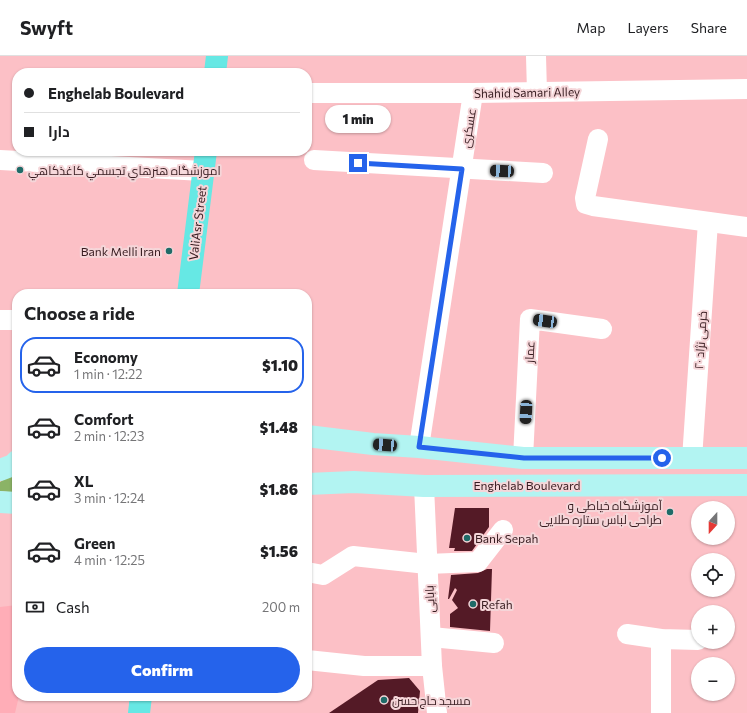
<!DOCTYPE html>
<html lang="en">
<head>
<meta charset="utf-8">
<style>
	:root { --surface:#fff; --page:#f6f6f6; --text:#202124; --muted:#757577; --line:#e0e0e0; --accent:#2563eb }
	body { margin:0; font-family:Commissioner,Cairo,sans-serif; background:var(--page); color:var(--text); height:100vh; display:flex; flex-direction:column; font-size:15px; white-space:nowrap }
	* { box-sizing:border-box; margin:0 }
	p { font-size:13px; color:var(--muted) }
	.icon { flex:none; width:22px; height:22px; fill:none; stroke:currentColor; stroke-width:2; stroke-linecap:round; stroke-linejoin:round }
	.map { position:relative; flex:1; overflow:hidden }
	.sheet { position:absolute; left:12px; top:233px; width:300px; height:412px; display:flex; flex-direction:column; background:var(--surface); border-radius:16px; box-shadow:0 1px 3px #0004 }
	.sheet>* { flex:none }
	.hud { position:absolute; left:12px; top:12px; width:300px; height:88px; border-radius:16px; box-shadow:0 1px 3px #0004; display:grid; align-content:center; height:88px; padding:0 12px; background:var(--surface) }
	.needle { width:26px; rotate:201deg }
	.controls { position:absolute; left:691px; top:445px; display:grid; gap:8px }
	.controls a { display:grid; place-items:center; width:44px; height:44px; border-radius:50%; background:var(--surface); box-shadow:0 1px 3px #0004; font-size:20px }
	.end { position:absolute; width:18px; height:18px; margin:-9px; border:5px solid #2563eb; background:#fff; box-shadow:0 0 0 2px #fff }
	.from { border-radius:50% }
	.bubble { position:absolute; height:28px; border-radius:14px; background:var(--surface); box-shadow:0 1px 3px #0004; font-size:13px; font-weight:800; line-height:28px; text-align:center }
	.car { position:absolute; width:12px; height:24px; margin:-12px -6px; border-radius:5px; box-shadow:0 0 3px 1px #0007; background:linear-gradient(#222 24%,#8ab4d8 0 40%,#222 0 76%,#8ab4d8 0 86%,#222 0) }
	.hud b { display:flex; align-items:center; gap:14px; height:38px; font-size:15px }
	.hud b+b { border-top:1px solid var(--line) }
	.hud i { width:10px; height:10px; background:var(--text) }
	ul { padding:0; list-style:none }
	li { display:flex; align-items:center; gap:12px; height:56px; margin:0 8px 6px; padding:0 4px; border:2px solid transparent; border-radius:16px }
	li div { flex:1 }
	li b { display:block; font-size:15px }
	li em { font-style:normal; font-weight:800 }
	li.active { border-color:var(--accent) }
	li>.icon { width:36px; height:36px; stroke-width:1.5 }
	h2 { padding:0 12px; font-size:18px; line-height:48px }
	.pay { display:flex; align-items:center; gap:10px; height:44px; padding:0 12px; font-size:15px }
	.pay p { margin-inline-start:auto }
	.cta { display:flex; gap:8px; margin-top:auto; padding:8px 12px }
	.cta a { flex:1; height:46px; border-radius:24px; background:var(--accent); color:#fff; font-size:16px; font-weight:800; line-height:46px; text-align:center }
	header { display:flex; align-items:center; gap:24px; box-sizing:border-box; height:56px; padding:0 20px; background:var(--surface); border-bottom:1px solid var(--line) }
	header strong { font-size:19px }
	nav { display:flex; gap:22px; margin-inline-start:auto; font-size:14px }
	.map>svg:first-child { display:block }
	.built { fill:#ffadb7 }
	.green { fill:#8bb366 }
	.building { fill:#541a26 }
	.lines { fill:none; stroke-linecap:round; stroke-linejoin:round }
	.minor { stroke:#fff; stroke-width:20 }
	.secondary { stroke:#b2f4f2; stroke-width:22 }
	.primary { stroke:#66e8e4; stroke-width:22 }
	.route { stroke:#2563eb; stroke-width:5 }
	.poi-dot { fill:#1f6b68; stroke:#f5d6d9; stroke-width:1.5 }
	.labels { text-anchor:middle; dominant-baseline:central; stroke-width:4; stroke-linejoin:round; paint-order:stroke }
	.street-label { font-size:12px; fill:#371c20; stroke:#f5d6d9 }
	.poi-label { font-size:12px; fill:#371c20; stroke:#f5d6d9; text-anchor:start }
</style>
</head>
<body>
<header>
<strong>Swyft</strong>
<nav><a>Map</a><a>Layers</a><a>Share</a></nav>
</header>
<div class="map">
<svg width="747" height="657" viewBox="0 0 747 657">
	<rect width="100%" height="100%" fill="#fcc0c6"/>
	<polygon class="built" points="17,549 17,640 19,640 15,657 0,657 0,551"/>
	<polygon class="green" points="17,416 17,437 0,435 0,426"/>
	<g class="building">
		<polygon points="455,452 489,452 489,471 472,495 454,495 455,492 449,492"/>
		<polygon points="487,513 492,513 490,575 450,571 450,558 458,552 452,544 457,534 455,532 449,543 448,543 451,519 478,517"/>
		<polygon points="409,622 420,635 418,657 329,657 378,624"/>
	</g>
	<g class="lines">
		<g class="minor">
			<polyline points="536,0 537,36"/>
			<polyline points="307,37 473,37 747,33"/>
			<polyline points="598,83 585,142 586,148 593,150 747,171"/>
			<polyline points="0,104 203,115"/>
			<polyline points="314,104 543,117"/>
			<polyline points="0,264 17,264"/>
			<polyline points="419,391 473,37"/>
			<polyline points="523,402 530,263 602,273"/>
			<polyline points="692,403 708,166"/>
			<polyline points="424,430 432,610 437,657"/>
			<polyline points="307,516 323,519 353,500 427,508 478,506 503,474"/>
			<polyline points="627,578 661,583 698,584"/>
			<polyline points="431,581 494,587"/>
			<polyline points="307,604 364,610 432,610"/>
			<polyline points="661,657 661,583"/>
		</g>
		<g class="secondary">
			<polyline points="307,380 373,388 419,391 523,402 747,402"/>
			<polyline points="0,414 13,409 17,405"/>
			<polyline points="307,428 354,426 424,430 747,429"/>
			<polyline points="0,446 17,447"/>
		</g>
		<g class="primary">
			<polyline points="215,17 217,0"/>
			<polyline points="188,238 206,95"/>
			<polyline points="139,657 141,640"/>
		</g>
	</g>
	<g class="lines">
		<polyline class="route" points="358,107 462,113 419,391 524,402 662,402"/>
	</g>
	<g class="poi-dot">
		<circle cx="20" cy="114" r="4"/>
		<circle cx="169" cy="195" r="4"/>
		<circle cx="670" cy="456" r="4"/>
		<circle cx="467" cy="482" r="4"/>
		<circle cx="473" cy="548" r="4"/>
		<circle cx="384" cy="644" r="4"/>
	</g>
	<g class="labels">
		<g class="street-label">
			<text transform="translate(527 36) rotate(-1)">Shahid Samari Alley</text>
			<text transform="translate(468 72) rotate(-81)">عسکری</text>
			<text transform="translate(197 167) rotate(-83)">ValiAsr Street</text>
			<text transform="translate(700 284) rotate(-86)">خرمی نژاد ۲۰</text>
			<text transform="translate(529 296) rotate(-87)">عمار</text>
			<text x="527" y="429">Enghelab Boulevard</text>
			<text transform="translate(429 543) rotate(-93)">بابایی</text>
		</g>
		<g class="poi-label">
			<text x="28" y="114">اموزشگاه هنرهاي تجسمي كاغذكاهي</text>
			<text x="161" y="195" text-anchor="end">Bank Melli Iran</text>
			<text x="662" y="449" text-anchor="end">آموزشگاه خیاطی و<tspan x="662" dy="14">طراحی لباس ستاره طلایی</tspan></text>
			<text x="475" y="482">Bank Sepah</text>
			<text x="481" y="548">Refah</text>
			<text x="392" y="644">مسجد حاج حسن</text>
		</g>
	</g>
</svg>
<div class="controls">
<a><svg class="needle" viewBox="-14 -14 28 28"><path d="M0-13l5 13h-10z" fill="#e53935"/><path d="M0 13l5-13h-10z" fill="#757577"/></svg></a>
<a><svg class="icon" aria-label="locate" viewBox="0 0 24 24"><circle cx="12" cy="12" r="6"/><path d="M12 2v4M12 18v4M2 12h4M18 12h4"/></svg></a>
<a>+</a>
<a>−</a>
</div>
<i class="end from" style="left:662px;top:402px"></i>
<i class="end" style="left:358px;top:107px"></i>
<div class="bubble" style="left:325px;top:49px;width:66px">1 min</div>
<i class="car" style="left:502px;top:115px;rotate:273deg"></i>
<i class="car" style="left:545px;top:265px;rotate:278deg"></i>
<i class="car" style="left:526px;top:356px;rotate:183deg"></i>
<i class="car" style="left:385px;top:389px;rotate:274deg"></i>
<div class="hud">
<b><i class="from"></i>Enghelab Boulevard</b>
<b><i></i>دارا</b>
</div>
<section class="sheet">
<h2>Choose a ride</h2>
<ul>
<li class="active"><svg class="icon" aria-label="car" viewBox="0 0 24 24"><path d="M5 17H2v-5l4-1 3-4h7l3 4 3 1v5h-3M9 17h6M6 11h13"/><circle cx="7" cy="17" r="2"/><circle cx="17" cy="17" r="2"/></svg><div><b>Economy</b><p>1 min · 12:22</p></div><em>$1.10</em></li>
<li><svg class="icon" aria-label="car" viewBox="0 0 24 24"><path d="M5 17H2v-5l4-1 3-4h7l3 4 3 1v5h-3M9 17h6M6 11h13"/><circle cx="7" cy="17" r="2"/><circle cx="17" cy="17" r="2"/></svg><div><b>Comfort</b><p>2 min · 12:23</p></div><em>$1.48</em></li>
<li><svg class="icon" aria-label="car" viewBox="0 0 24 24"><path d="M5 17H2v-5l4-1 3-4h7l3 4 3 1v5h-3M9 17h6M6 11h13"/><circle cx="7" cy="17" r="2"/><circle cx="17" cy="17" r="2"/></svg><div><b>XL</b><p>3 min · 12:24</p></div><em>$1.86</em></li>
<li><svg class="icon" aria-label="car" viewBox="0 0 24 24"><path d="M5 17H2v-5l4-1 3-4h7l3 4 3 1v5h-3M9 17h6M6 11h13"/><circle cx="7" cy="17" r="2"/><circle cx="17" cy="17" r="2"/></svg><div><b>Green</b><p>4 min · 12:25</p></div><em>$1.56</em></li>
</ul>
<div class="pay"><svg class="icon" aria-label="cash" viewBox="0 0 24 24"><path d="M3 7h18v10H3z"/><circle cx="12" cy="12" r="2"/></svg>Cash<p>200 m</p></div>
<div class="cta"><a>Confirm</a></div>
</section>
</div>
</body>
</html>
